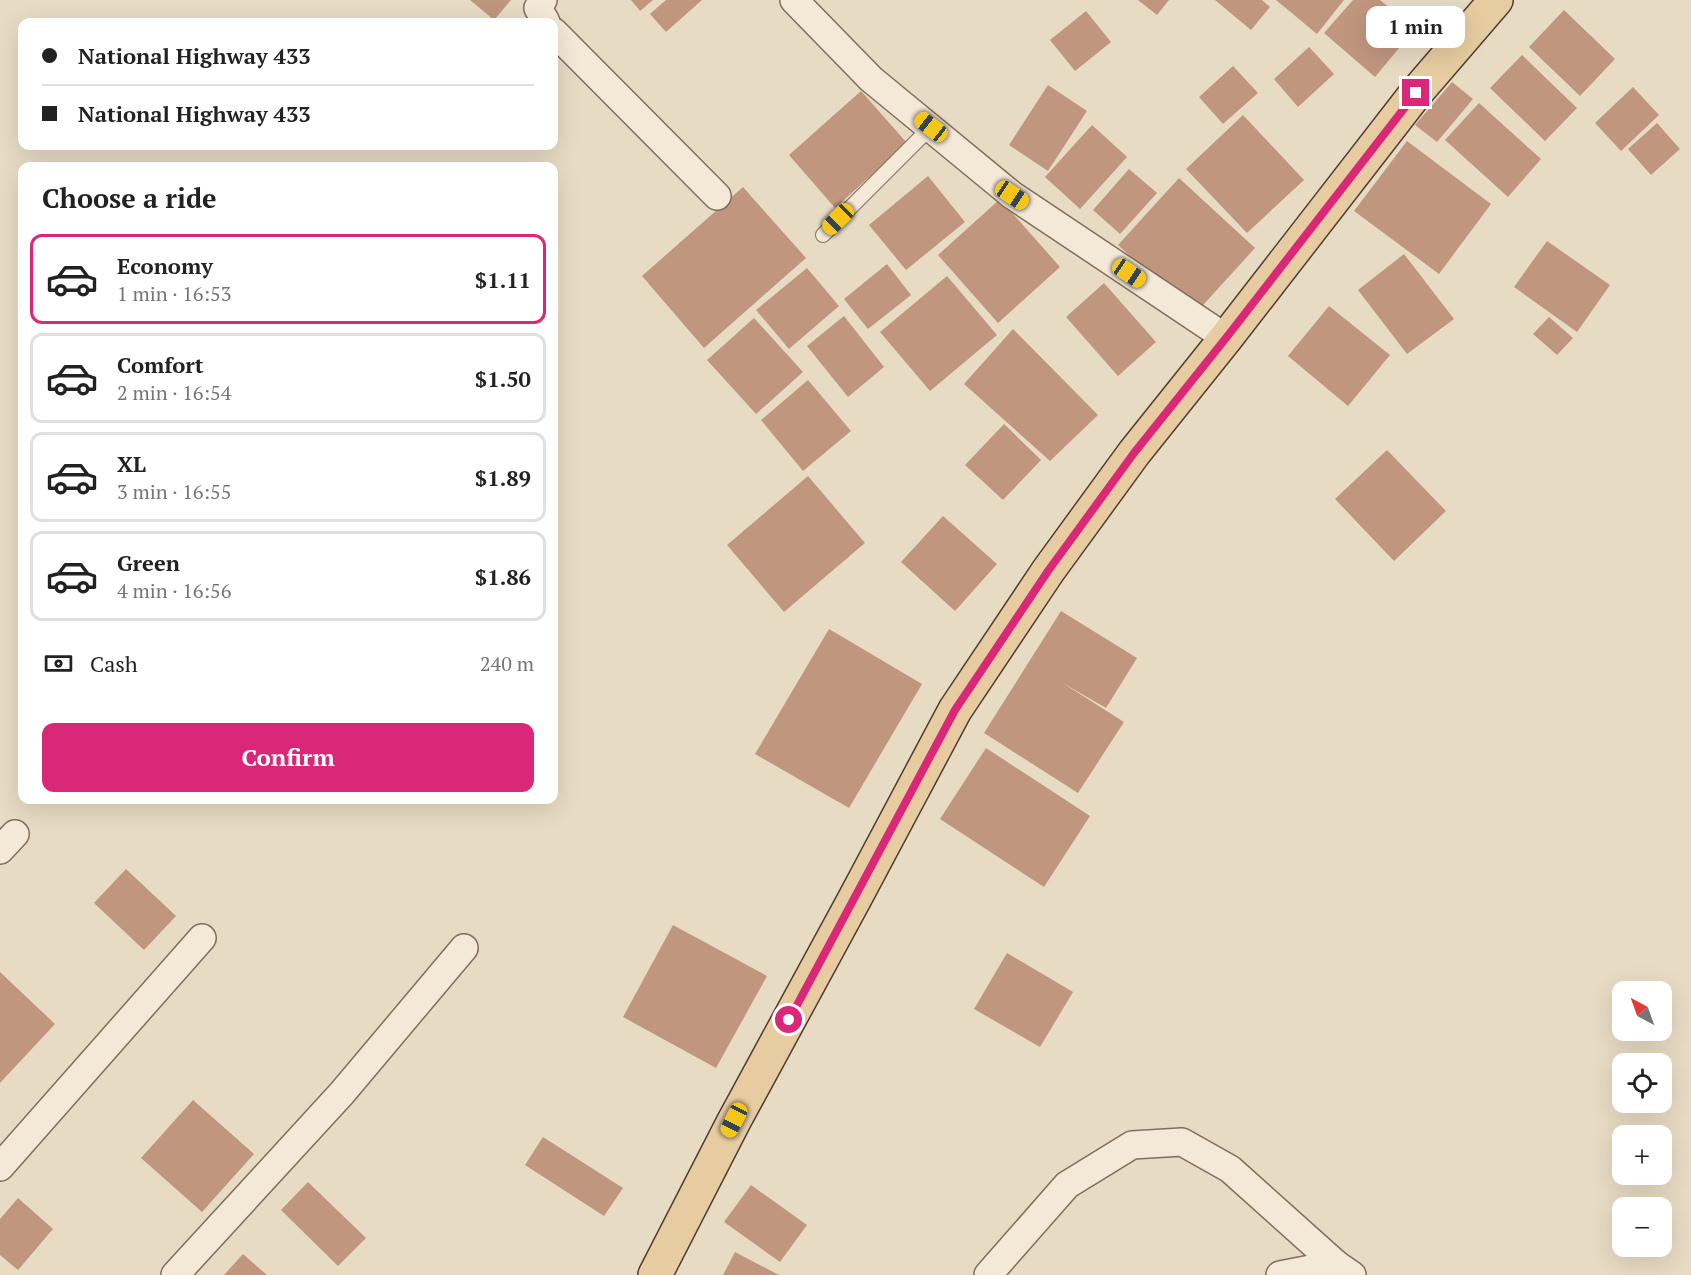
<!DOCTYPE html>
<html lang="en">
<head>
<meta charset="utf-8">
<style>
	:root { --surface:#fff; --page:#f2f2f2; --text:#222; --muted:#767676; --line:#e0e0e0; --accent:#db2777 }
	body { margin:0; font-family:"PT Serif",serif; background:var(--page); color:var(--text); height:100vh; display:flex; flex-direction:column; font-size:22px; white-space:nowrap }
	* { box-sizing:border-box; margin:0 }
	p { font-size:20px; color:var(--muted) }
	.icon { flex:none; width:33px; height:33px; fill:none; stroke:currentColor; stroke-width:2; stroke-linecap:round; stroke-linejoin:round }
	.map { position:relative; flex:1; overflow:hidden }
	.sheet { position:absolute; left:18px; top:162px; width:540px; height:642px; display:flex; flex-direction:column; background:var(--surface); border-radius:12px; box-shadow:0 6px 24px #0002 }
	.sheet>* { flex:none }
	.top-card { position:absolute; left:18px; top:18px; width:540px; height:132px; border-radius:12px; box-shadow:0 6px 24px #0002; display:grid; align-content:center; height:132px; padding:0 24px; background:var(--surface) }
	.needle { width:39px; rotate:319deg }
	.tools { position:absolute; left:1612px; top:981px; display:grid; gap:12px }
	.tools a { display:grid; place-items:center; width:60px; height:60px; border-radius:12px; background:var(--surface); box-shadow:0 6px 24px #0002; font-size:30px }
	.end { position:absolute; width:27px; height:27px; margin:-14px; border:8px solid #db2777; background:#fff; box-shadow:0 0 0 3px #fff }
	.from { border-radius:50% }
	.bubble { position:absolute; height:42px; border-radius:12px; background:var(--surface); box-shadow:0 6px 24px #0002; font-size:20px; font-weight:600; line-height:42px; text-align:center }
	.car { position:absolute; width:18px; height:36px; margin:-18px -9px; border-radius:8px; box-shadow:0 0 4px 2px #0007; background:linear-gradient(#f5c518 24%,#345 0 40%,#f5c518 0 76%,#345 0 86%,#f5c518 0) }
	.top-card b { display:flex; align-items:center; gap:21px; height:57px; font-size:22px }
	.top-card b+b { border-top:2px solid var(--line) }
	.top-card i { width:15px; height:15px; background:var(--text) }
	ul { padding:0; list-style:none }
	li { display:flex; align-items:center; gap:18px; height:90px; margin:0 12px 9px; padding:0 12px; border:3px solid var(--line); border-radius:12px }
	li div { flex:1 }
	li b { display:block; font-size:22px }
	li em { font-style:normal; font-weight:600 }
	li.current { border-color:var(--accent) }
	li>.icon { width:54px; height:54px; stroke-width:1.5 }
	h2 { padding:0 24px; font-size:27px; line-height:72px }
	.pay { display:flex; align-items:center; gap:15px; height:66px; padding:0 24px; font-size:22px }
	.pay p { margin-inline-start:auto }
	.cta { display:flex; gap:12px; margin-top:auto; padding:12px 24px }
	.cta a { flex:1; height:69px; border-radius:12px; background:var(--accent); color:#fff; font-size:24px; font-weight:600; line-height:69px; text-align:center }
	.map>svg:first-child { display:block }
	.building { fill:#c1967f }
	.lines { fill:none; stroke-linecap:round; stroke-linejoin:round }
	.service-casing { stroke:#806d5d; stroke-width:16 }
	.minor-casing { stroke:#806d5d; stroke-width:30 }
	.primary-casing { stroke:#4f3d31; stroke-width:36 }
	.service { stroke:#f4e9d6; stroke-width:14 }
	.minor { stroke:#f4e9d6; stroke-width:27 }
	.primary { stroke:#e7cca1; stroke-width:33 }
	.route { stroke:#db2777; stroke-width:8 }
</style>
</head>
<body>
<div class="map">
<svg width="1691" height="1275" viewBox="0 0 1691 1275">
	<rect width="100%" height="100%" fill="#e8dbc4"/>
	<g class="building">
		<polygon points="470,0 511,0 494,20"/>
		<polygon points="631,0 653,0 640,11"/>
		<polygon points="666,0 702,0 666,32 650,14"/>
		<polygon points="1138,0 1169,0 1157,15"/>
		<polygon points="1215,0 1262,0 1270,7 1251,30"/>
		<polygon points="1276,0 1344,0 1317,34"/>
		<polygon points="1353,0 1380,0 1415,29 1375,77 1324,33"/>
		<polygon points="1564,10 1615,59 1580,96 1529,47"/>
		<polygon points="1086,11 1111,42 1075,71 1050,40"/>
		<polygon points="1309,47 1334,74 1298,107 1274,79"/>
		<polygon points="1522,55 1577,108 1545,141 1490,88"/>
		<polygon points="1233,66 1258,93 1223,124 1199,97"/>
		<polygon points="1452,82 1473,99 1437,142 1415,125"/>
		<polygon points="1048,85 1087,111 1048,171 1009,145"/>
		<polygon points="1633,87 1659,115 1621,151 1595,123"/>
		<polygon points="861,91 907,143 835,208 789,155"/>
		<polygon points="1479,103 1541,159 1508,197 1445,140"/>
		<polygon points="1243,115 1304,180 1247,233 1186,169"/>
		<polygon points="1657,123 1680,149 1651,175 1628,149"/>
		<polygon points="1092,125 1127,157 1080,209 1045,177"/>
		<polygon points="1407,141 1491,204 1439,274 1354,211"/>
		<polygon points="1129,169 1157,193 1120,234 1093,210"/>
		<polygon points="928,176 965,222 906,270 869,225"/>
		<polygon points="1179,178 1255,248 1194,315 1118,245"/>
		<polygon points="743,187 806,258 704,348 642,276"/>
		<polygon points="1000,199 1060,267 998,323 938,255"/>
		<polygon points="1547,241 1610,285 1577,332 1514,287"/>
		<polygon points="1404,254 1454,319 1407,354 1358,290"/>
		<polygon points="887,264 911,295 868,329 844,299"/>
		<polygon points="807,268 839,306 789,349 756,310"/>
		<polygon points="947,276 997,335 930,391 880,332"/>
		<polygon points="1104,283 1156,342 1118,376 1066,317"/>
		<polygon points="1329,306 1390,355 1348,406 1288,356"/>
		<polygon points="844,316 884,367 848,397 807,346"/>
		<polygon points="1549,317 1573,338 1557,355 1533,334"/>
		<polygon points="754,318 803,372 756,414 707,360"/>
		<polygon points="1013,329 1098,415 1050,461 964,384"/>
		<polygon points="808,380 851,431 803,471 761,420"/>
		<polygon points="1004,424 1041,460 1003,500 965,465"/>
		<polygon points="1387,450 1446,511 1394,561 1335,499"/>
		<polygon points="808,476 865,543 784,612 727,545"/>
		<polygon points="943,516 997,564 955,611 901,562"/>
		<polygon points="1061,611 1137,658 1106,708 1061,682 1124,722 1078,793 984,733"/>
		<polygon points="829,629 922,684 849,808 755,754"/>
		<polygon points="986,748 1090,816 1044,887 940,819"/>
		<polygon points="126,869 176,916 144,950 94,903"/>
		<polygon points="673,925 767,976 716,1068 623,1017"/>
		<polygon points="1007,953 1073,992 1040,1047 974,1009"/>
		<polygon points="0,972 55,1024 0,1083"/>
		<polygon points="193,1100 254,1154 202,1212 141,1158"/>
		<polygon points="543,1137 623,1188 604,1216 525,1165"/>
		<polygon points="308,1182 366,1238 338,1266 281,1210"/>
		<polygon points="751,1185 807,1225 780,1262 724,1222"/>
		<polygon points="18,1198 53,1229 18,1270 0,1255 0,1219"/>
		<polygon points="735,1252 779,1275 723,1275"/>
		<polygon points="243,1254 267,1275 224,1275"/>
	</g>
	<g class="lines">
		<defs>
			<polyline id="service" points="823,235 931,127"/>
			<g id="minor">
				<polyline points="543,0 538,8 546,22"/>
				<polyline points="794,0 871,79 1012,195 1226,338"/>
				<polyline points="554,32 717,196"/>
				<polyline points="0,850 15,834"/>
				<polyline points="0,1167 202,938"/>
				<polyline points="175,1275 342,1093 464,948"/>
				<polyline points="988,1275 1067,1185 1132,1145 1182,1142 1230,1169 1336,1264 1352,1275"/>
				<polyline points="1280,1275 1336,1264"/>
			</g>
			<polyline id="primary" points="655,1275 734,1121 854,900 955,710 1048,571 1134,453 1226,338 1416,93 1496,0"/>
		</defs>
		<use href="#service" class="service-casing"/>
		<use href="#minor" class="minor-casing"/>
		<use href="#primary" class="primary-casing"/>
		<use href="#service" class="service"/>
		<use href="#minor" class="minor"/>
		<use href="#primary" class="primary"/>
	</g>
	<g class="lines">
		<polyline class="route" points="789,1020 955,710 1048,571 1134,453 1226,338 1416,93"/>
	</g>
</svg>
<div class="tools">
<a><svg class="needle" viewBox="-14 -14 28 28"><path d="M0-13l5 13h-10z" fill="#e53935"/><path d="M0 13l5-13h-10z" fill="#767676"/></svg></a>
<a><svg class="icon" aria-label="locate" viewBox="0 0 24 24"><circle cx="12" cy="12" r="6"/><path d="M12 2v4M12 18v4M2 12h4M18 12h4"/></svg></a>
<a>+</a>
<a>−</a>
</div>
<i class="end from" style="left:789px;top:1020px"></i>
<i class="end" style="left:1416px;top:93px"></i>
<div class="bubble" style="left:1366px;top:6px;width:99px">1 min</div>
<i class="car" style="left:931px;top:127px;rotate:308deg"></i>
<i class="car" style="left:1012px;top:195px;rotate:124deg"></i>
<i class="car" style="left:838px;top:219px;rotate:225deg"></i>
<i class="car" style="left:1129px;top:273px;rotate:124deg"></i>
<i class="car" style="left:734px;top:1120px;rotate:207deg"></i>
<div class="top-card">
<b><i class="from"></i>National Highway 433</b>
<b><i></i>National Highway 433</b>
</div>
<section class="sheet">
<h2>Choose a ride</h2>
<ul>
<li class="current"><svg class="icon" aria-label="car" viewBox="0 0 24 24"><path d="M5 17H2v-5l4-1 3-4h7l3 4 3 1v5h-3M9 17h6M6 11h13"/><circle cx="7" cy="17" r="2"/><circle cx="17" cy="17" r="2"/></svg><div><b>Economy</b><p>1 min · 16:53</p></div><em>$1.11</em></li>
<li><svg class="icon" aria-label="car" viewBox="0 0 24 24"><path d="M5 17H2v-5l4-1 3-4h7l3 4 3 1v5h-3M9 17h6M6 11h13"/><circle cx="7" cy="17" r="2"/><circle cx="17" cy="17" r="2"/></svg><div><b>Comfort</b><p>2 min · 16:54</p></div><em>$1.50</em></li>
<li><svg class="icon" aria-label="car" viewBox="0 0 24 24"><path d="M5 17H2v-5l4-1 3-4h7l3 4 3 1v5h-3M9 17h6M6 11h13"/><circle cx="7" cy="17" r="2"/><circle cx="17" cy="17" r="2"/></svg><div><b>XL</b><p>3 min · 16:55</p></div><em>$1.89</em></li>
<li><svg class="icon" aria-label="car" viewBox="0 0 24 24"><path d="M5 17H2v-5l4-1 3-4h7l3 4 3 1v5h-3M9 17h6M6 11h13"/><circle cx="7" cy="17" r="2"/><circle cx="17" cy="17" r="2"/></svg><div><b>Green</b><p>4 min · 16:56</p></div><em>$1.86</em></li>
</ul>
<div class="pay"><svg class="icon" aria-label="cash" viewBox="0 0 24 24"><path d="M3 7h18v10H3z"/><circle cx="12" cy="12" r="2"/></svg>Cash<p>240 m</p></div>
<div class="cta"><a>Confirm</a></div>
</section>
</div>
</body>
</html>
